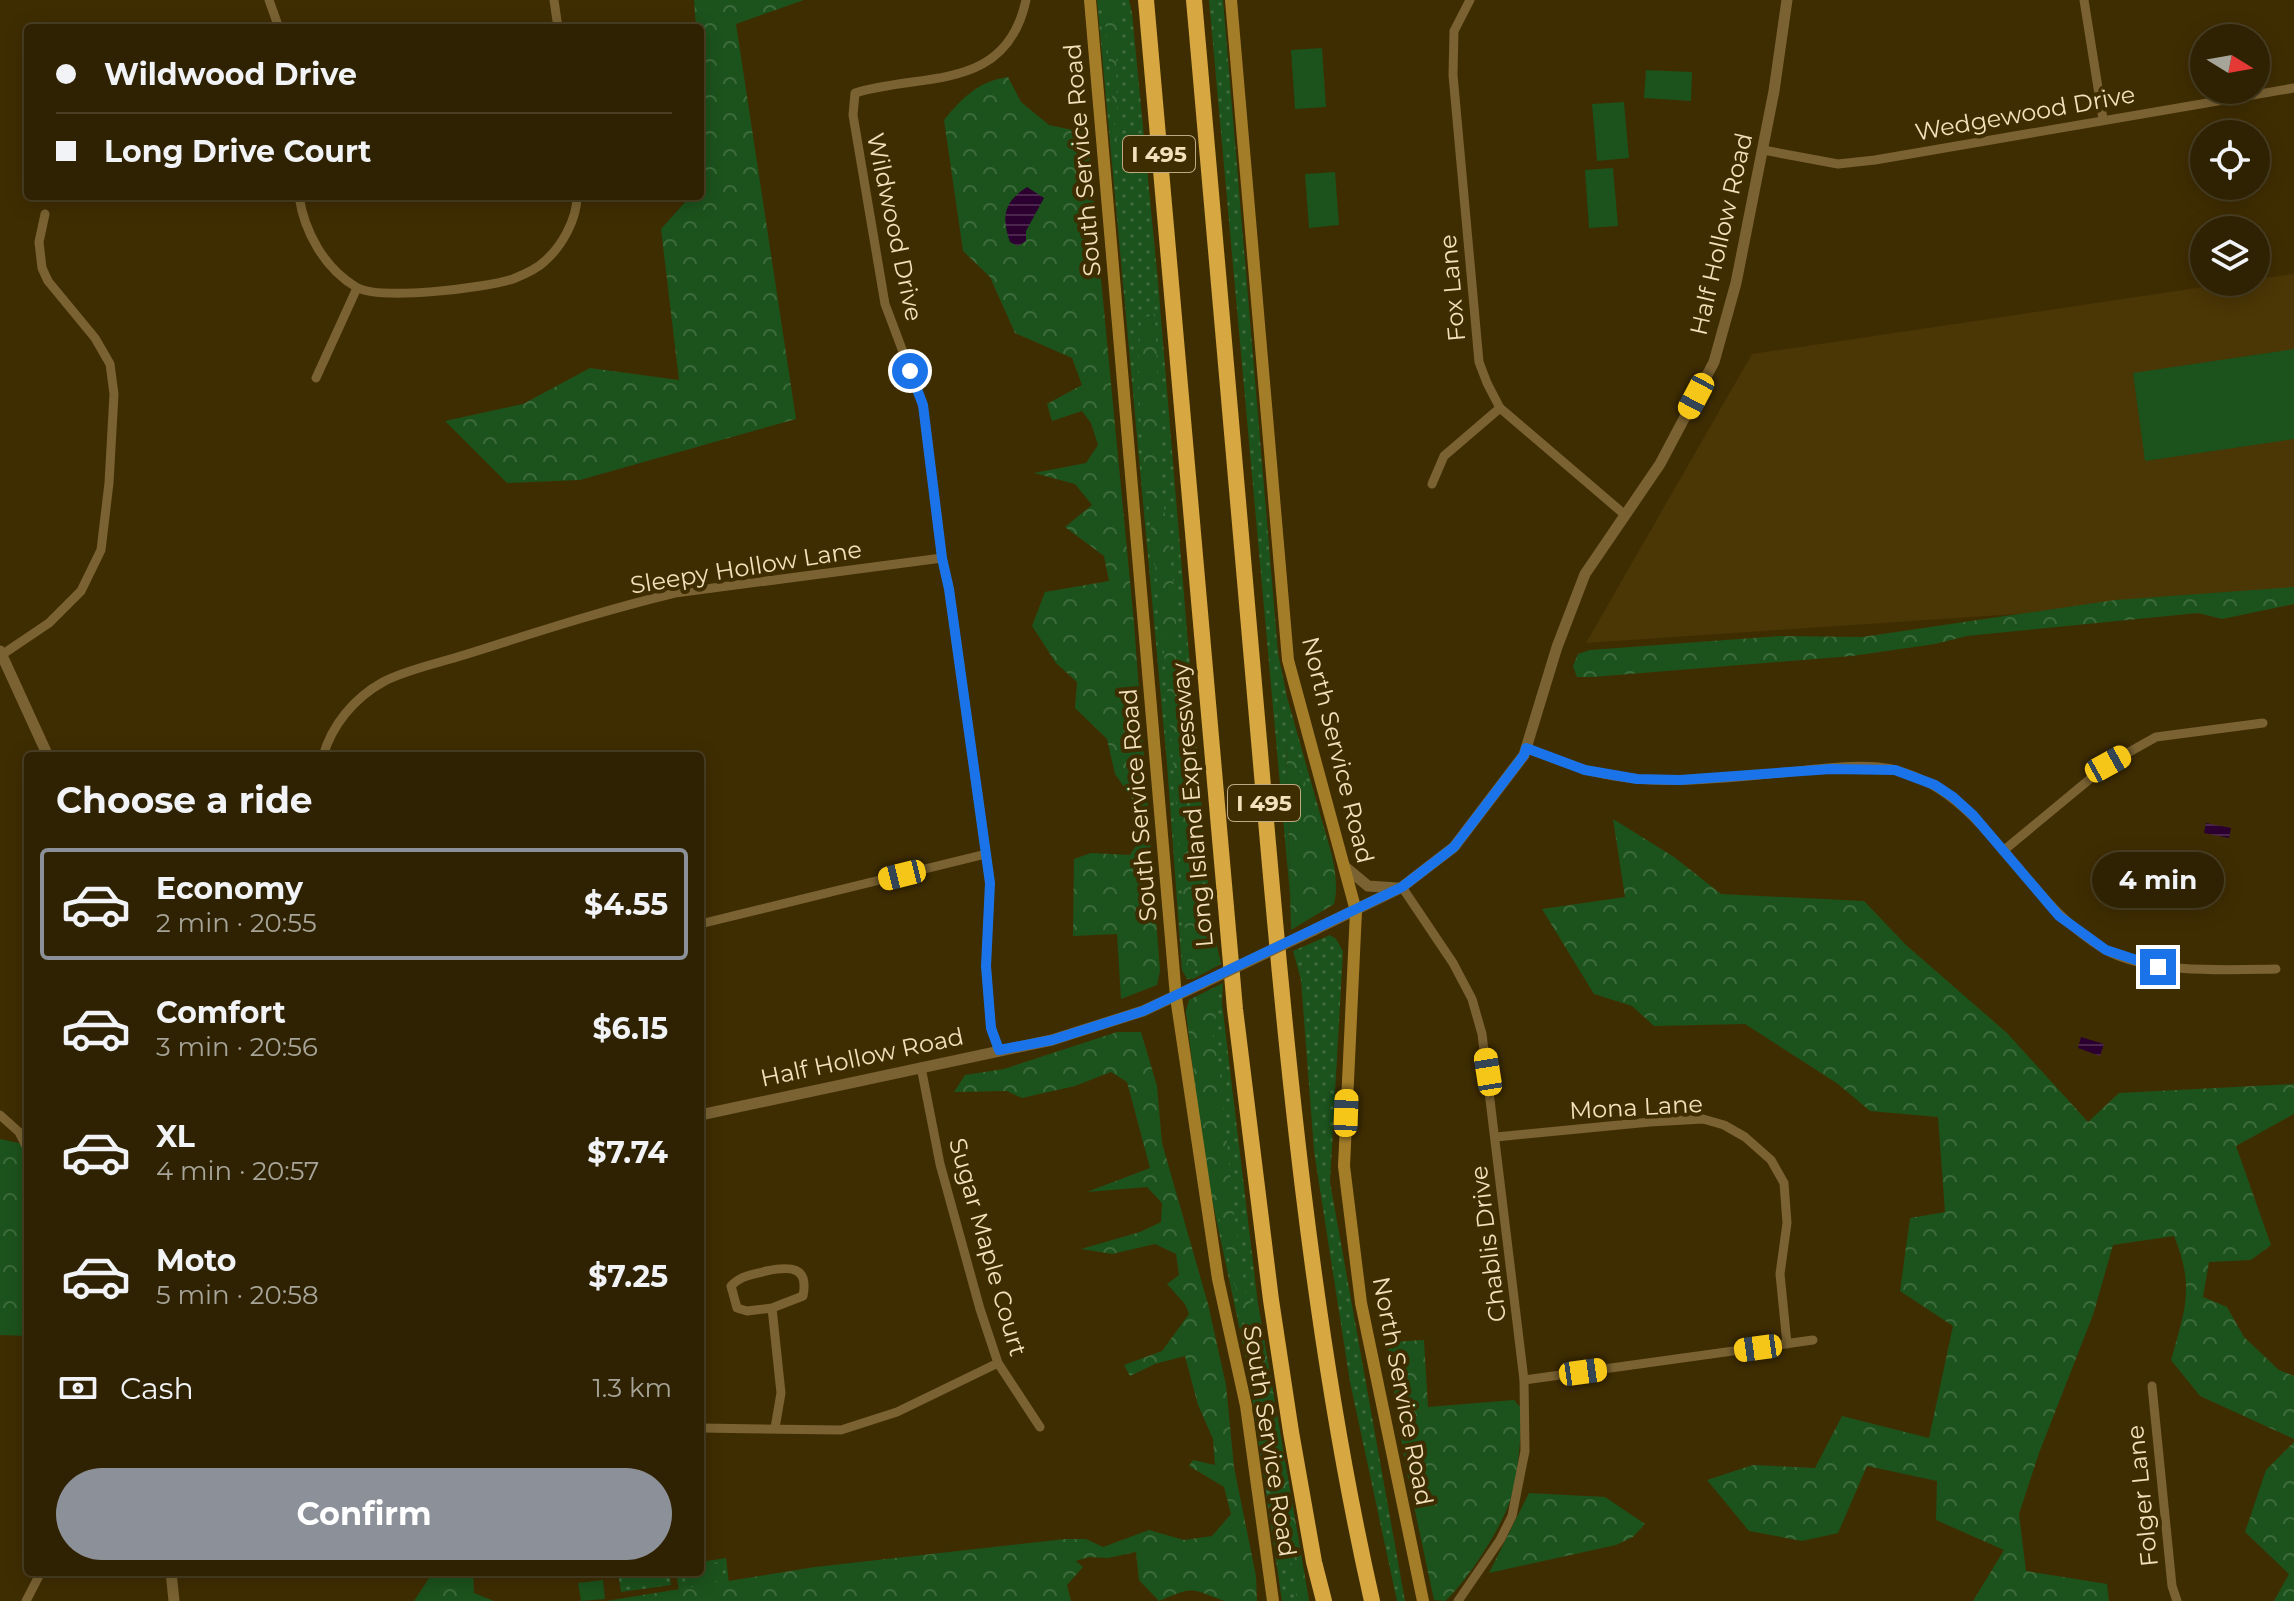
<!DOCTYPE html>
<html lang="en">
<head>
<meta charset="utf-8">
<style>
	:root { --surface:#2f2202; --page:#372a0c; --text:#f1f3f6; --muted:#a7a499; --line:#4a3f24; --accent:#8c9099 }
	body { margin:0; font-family:Montserrat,sans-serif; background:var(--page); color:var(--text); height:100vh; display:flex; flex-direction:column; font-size:30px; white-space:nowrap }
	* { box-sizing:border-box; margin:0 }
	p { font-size:26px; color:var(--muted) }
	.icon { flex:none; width:44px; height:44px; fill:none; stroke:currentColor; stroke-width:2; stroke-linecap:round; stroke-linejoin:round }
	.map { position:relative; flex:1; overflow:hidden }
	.details { position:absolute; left:24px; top:752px; width:680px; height:824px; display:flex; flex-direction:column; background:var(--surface); border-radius:8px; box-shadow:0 4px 20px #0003,0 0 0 2px var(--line) }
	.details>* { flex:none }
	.hud { position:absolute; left:24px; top:24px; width:680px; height:176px; border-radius:8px; box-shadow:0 4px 20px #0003,0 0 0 2px var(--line); display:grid; align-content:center; height:176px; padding:0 32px; background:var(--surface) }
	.needle { width:52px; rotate:101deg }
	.tools { position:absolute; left:2190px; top:24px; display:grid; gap:16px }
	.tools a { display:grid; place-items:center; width:80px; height:80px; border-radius:50%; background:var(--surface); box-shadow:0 4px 20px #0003,0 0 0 2px var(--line); font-size:40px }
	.end { position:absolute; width:36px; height:36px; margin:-18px; border:10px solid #1a73e8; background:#fff; box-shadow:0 0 0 4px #fff }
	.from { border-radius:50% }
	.bubble { position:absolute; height:56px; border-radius:28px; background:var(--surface); box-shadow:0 4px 20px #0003,0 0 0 2px var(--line); font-size:26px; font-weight:700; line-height:56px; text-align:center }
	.car { position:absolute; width:24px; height:48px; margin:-24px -12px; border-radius:10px; box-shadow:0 0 6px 2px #0007; background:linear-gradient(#f5c518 24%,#345 0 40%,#f5c518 0 76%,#345 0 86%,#f5c518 0) }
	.hud b { display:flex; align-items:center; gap:28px; height:76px; font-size:30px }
	.hud b+b { border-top:2px solid var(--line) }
	.hud i { width:20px; height:20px; background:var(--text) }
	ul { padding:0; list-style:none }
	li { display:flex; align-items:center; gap:24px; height:112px; margin:0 16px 12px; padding:0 16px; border:4px solid transparent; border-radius:8px }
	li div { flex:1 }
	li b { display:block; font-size:30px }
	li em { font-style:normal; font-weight:700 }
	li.current { border-color:var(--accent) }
	li>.icon { width:72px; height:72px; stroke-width:1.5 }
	h2 { padding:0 32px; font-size:36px; line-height:96px }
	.pay { display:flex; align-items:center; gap:20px; height:88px; padding:0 32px; font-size:30px }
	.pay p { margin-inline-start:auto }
	.action { display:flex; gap:16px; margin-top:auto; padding:16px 32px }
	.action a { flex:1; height:92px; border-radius:48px; background:var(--accent); color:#fff; font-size:32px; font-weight:700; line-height:92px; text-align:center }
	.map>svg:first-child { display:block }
	.built { fill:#4b3605 }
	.grass { fill:url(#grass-dots) }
	.forest { fill:url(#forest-crowns) }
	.pitch { fill:#1c521c }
	.water { fill:url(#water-rules) }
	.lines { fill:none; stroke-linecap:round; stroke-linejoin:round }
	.minor { stroke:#7a6232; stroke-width:9 }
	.tertiary { stroke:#7a6232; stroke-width:11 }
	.secondary { stroke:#a47d28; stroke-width:12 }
	.motorway { stroke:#d7a741; stroke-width:16 }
	.tertiary-bridge { stroke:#7a6232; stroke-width:11 }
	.route { stroke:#1a73e8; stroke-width:10 }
	.labels { text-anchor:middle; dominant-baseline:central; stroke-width:8; stroke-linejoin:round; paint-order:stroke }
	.shield { fill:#3f2d02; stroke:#bdaa84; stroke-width:2 }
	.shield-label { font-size:22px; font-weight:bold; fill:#f3e0bc }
	.street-label { font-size:24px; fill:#f3e0bc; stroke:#3f2d02 }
</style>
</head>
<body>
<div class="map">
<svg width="2294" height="1601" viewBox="0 0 2294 1601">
	<defs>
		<pattern id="grass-dots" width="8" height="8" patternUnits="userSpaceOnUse" patternTransform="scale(2)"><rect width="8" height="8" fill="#1c521c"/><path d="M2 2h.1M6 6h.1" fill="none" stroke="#3d6b3b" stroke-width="1.8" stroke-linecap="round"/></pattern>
		<pattern id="forest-crowns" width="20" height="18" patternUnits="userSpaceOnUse" patternTransform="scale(2)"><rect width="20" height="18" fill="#1c521c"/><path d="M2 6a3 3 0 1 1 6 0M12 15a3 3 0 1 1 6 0" fill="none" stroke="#3d6b3b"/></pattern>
		<pattern id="water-rules" width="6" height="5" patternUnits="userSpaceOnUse" patternTransform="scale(2)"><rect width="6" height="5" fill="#2b0030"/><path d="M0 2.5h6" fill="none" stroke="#4a254c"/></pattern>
	</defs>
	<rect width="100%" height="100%" fill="#3f2d02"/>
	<polygon class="built" points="2294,274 2294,595 1586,643 1752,354 2237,282 2256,282 2256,279"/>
	<g class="grass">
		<polygon points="1097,0 1129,0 1132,13 1158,282 1211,919 1221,964 1193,979 1187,979 1182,970 1167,764"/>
		<polygon points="1209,0 1223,0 1278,653 1287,697 1328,842 1286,741 1290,895"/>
		<polygon points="1330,935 1336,939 1343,951 1330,1182 1405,1601 1397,1601 1350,1382 1314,1151 1301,980 1293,951"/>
		<polygon points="1223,983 1222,1003 1258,1304 1309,1601 1282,1601 1247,1363 1204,1162 1186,1011 1189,1000"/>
		<polygon points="726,1558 729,1583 679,1590 676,1572 700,1572 700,1562"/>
		<polygon points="618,1572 669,1572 671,1585 621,1592"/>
	</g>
	<g class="forest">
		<polygon points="694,0 804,0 736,24 796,419 580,480 507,483 445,421 523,404 590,368 679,380 661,229 687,200 686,196 700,196 700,28 696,28"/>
		<polygon points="1103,0 1122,0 1116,65 1119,165"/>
		<path d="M1008,77L1021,102L1049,125L1087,133L1134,623L1160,971L1157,985L1121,999L1117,934L1073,936L1074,859L1091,853L1130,855L1139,841L1137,806L1115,774L1107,739L1075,708L1077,682L1056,663L1032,626L1045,592L1109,581L1104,556L1065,527L1092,505L1075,484L1034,473L1086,463L1098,445L1091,423L1082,411L1052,421L1047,404L1082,385L1072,358L1015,333L990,277L963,251L944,120C962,98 979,81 1008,77Z"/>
		<path d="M1155,314L1162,491L1176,603L1177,699L1192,855L1206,942L1221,964L1206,971L1188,970C1179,850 1172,730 1160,611C1151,515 1133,415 1141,319Z"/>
		<polygon points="2294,587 2294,604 2222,619 2198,613 1967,636 1935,644 1852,656 1593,677 1577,677 1573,666 1578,654 1590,650 1781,636 1862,637 2115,600"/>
		<path d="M1286,738C1303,781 1346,859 1334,904L1291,930Z"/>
		<path d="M1613,819L1674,857L1721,894L1864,901L1906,945L2007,1033L2088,1122L2119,1093L2294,1084V1114L2236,1146L2271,1245L2251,1260L2209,1262L2203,1297L2227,1307L2244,1337L2279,1370L2294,1376V1439L2200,1396L2171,1360C2185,1310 2195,1287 2174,1236L2113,1245L2093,1315L2039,1453L2019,1514L2026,1571L2107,1584L2109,1601H1973L2004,1550L1936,1520L1937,1481L1867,1466L1838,1533L1802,1541L1749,1531L1707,1480L1753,1465L1815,1468L1842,1416L1929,1438L1953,1326L1900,1291L1910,1218L1945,1212L1938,1117L1870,1111L1838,1084L1745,1024L1654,1026L1632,1006L1594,994L1542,909L1625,897Z"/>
		<polygon points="1220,985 1213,1037 1220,1074 1234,1213 1246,1295 1260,1316 1309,1601 1297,1601 1277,1466 1266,1447 1253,1359 1206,1164 1186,1011 1189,1000"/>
		<path d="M1117,1032H1141L1157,1086L1162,1143L1208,1304L1226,1385L1234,1467L1256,1576L1257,1601C1248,1601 1234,1601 1225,1601C1190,1589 1196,1585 1159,1601L1139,1580L1136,1552L1108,1558L1089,1557L1076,1561L1083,1567L1067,1585L1071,1601H606L815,1567L1065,1539H1086L1103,1547L1149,1530L1184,1540L1212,1536L1231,1514L1224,1487L1189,1466L1193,1460L1215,1465L1213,1439L1198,1405L1185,1356L1155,1364L1130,1376L1124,1365L1162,1351L1189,1314L1185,1304L1167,1284L1179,1275L1176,1254L1155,1244L1112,1254L1081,1249L1140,1232L1161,1222L1162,1203L1147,1187L1087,1192L1150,1168L1127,1082L1111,1072L1075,1086L1022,1098L1007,1091L954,1092L965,1075L1004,1069Z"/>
		<polygon points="0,1139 28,1145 28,1336 0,1335"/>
		<path d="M1424,1340L1428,1407L1514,1400L1521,1408C1521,1436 1519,1468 1512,1495C1504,1524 1467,1582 1445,1601L1434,1600L1405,1464L1387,1342Z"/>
		<polygon points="2294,1442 2294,1601 2274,1601 2289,1574 2245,1532 2266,1470"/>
		<polygon points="1529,1493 1605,1497 1645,1524 1633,1537 1616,1545 1489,1573"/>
		<polygon points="433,1572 473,1572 474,1593 494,1601 414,1601"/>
	</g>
	<g class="pitch">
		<polygon points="1322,48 1326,107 1295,109 1291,50"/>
		<polygon points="1646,70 1692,72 1691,101 1644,98"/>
		<polygon points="1624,102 1629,158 1597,161 1592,104"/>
		<polygon points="1613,168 1618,226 1589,228 1585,170"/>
		<polygon points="1335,172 1339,225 1309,228 1305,174"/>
		<polygon points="2294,349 2294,439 2145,461 2133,373"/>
		<polygon points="721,1563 724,1580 686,1585 684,1572 700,1572 700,1566"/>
		<polygon points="624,1572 662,1572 663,1582 625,1587"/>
		<polygon points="603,1580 605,1599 581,1601 578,1583"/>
	</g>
	<g class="water">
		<path d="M1027,187L1044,198L1026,231V241L1018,246L1010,242C1001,216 1004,202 1027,187Z"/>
		<polygon points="2206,823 2231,828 2229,838 2204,833"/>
		<polygon points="2081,1037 2104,1044 2100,1056 2078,1048"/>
	</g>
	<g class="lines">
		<g class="minor">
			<polyline points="269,0 279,28"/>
			<polyline points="554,0 558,28"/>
			<polyline points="1470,0 1454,31 1453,75 1479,362 1487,383 1500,408 1624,514"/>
			<polyline points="2084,0 2103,119"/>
			<polyline points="1763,150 1838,164 1875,160 2294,88"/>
			<path d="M299,196C304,231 324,268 356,287C380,301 485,288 513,279C523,275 538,268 545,261C562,246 577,219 577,196"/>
			<polyline points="316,378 357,288"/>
			<polyline points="1432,484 1444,456 1500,408"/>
			<polyline points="3,654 49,623 81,591 101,550 109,483 114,394 110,364 95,338 48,281 42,268 39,242 45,214"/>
			<path d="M1526,748C1545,755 1564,763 1583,769C1643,787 1709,780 1769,774C1806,771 1862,761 1896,770C1988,794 2023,902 2104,949C2146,974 2228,970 2276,969"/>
			<path d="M323,756C332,725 354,698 383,682C405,670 439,663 464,655C534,633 604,610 675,593L942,558"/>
			<polyline points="2003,851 2108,764 2156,737 2263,723"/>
			<polyline points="1402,887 1453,963 1472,999 1482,1034 1524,1380 1525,1451 1512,1516 1500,1540 1458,1601"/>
			<polyline points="700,924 986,854"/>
			<path d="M999,1050L991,1028L986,966L990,883L949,589L942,558L923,405L885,304L853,115L855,93C923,72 1006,93 1026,0"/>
			<polyline points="921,1067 940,1164 980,1309 998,1363 1040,1427"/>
			<polyline points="0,1115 19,1132 28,1150"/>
			<polyline points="1496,1137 1650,1122 1703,1119 1724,1125 1745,1137 1771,1160 1784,1183 1787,1223 1780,1274 1787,1344"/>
			<path d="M772,1308L747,1311L737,1308L731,1286C741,1275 752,1275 766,1271C790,1266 809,1266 803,1296L772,1308L781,1393L775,1428"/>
			<polyline points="1524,1380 1813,1340"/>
			<polyline points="2152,1386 2172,1586 2177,1601"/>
			<polyline points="700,1428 841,1430 897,1412 998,1363"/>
			<polyline points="26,1601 41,1572"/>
		</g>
		<g class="tertiary">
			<polyline points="0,651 48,756"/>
			<polyline points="1344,866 1368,886 1397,888"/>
			<polyline points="1314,930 1402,887 1454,847 1524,755 1557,647 1585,574 1660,464 1714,362 1736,283 1774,91 1787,0"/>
			<polyline points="700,1115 1052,1040 1143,1011 1201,984"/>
			<polyline points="171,1572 174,1601"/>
		</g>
		<g class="secondary">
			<polyline points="1090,0 1176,997 1218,1279 1246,1406 1273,1601"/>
			<polyline points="1231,0 1288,660 1356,911 1344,1166 1361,1303 1423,1601"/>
		</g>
		<g class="motorway">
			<polyline points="1146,0 1235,1009 1271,1300 1291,1432 1314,1562 1324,1601"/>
			<path d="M1194,0C1217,258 1239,516 1262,775C1286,1049 1311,1332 1372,1601"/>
		</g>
		<polyline class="tertiary-bridge" points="1201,984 1314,930"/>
	</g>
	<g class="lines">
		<polyline class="route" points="910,371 923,405 942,558 949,589 990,883 986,966 991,1028 999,1050 1052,1040 1143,1011 1402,887 1454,847 1524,755 1526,748 1585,770 1637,779 1680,780 1831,769 1895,770 1935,785 1953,797 1973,815 2059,916 2106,950 2158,967"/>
	</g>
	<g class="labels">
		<g class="shield">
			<rect x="1123" y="136" width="72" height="36" rx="6"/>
			<rect x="1228" y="785" width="72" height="36" rx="6"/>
		</g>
		<g class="shield-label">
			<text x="1159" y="154">I 495</text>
			<text x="1264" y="803">I 495</text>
		</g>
		<g class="street-label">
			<text transform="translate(2025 113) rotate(-10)">Wedgewood Drive</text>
			<text transform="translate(1082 160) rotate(-95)">South Service Road</text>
			<text transform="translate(895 227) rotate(78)">Wildwood Drive</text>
			<text transform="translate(1721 234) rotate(-77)">Half Hollow Road</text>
			<text transform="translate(1452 288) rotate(-95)">Fox Lane</text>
			<text transform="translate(746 567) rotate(-9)">Sleepy Hollow Lane</text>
			<text transform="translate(1338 750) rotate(76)">North Service Road</text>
			<text transform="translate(1138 805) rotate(-95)">South Service Road</text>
			<text transform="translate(1192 805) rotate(-95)">Long Island Expressway</text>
			<text transform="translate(862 1057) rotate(-12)">Half Hollow Road</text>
			<text transform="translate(1636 1107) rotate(-3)">Mona Lane</text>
			<text transform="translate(1488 1244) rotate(-97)">Chablis Drive</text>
			<text transform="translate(988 1247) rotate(74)">Sugar Maple Court</text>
			<text transform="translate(1403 1391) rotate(79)">North Service Road</text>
			<text transform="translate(1270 1441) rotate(81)">South Service Road</text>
			<text transform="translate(2142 1496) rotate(-96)">Folger Lane</text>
		</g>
	</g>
</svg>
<div class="tools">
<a><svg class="needle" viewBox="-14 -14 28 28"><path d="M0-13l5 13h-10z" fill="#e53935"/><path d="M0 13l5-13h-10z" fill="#a7a499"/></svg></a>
<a><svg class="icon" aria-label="locate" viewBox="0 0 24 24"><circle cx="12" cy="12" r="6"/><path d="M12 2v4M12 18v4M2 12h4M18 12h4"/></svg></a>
<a><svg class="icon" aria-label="layers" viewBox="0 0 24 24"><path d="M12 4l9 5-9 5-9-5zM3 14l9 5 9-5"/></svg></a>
</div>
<i class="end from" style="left:910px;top:371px"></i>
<i class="end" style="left:2158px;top:967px"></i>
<div class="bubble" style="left:2092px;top:852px;width:132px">4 min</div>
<i class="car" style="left:1696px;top:396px;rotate:208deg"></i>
<i class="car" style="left:2108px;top:764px;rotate:61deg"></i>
<i class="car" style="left:902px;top:875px;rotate:256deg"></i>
<i class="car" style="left:1488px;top:1072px;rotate:351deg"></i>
<i class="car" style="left:1346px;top:1113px;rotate:2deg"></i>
<i class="car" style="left:1758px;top:1348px;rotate:262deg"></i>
<i class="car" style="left:1583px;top:1372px;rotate:82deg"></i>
<div class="hud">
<b><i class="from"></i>Wildwood Drive</b>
<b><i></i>Long Drive Court</b>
</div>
<section class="details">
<h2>Choose a ride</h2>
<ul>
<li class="current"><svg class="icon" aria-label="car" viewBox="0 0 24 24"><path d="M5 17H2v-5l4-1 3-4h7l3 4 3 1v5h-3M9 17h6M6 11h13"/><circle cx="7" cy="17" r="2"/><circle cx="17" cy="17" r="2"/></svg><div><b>Economy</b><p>2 min · 20:55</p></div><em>$4.55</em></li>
<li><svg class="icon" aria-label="car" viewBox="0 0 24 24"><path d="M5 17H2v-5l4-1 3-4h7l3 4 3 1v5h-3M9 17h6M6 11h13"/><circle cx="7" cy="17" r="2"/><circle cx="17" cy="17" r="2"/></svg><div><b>Comfort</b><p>3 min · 20:56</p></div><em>$6.15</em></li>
<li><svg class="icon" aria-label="car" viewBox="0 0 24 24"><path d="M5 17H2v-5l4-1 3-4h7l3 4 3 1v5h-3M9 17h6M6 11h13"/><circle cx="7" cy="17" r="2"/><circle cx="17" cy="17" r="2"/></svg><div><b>XL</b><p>4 min · 20:57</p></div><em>$7.74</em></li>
<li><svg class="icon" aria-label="car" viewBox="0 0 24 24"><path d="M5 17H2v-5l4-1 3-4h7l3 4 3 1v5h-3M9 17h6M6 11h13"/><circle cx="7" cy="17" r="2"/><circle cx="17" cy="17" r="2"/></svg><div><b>Moto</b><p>5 min · 20:58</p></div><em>$7.25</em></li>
</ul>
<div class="pay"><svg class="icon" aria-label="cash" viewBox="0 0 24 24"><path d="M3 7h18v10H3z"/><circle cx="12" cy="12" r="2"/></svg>Cash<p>1.3 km</p></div>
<div class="action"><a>Confirm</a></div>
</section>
</div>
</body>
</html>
